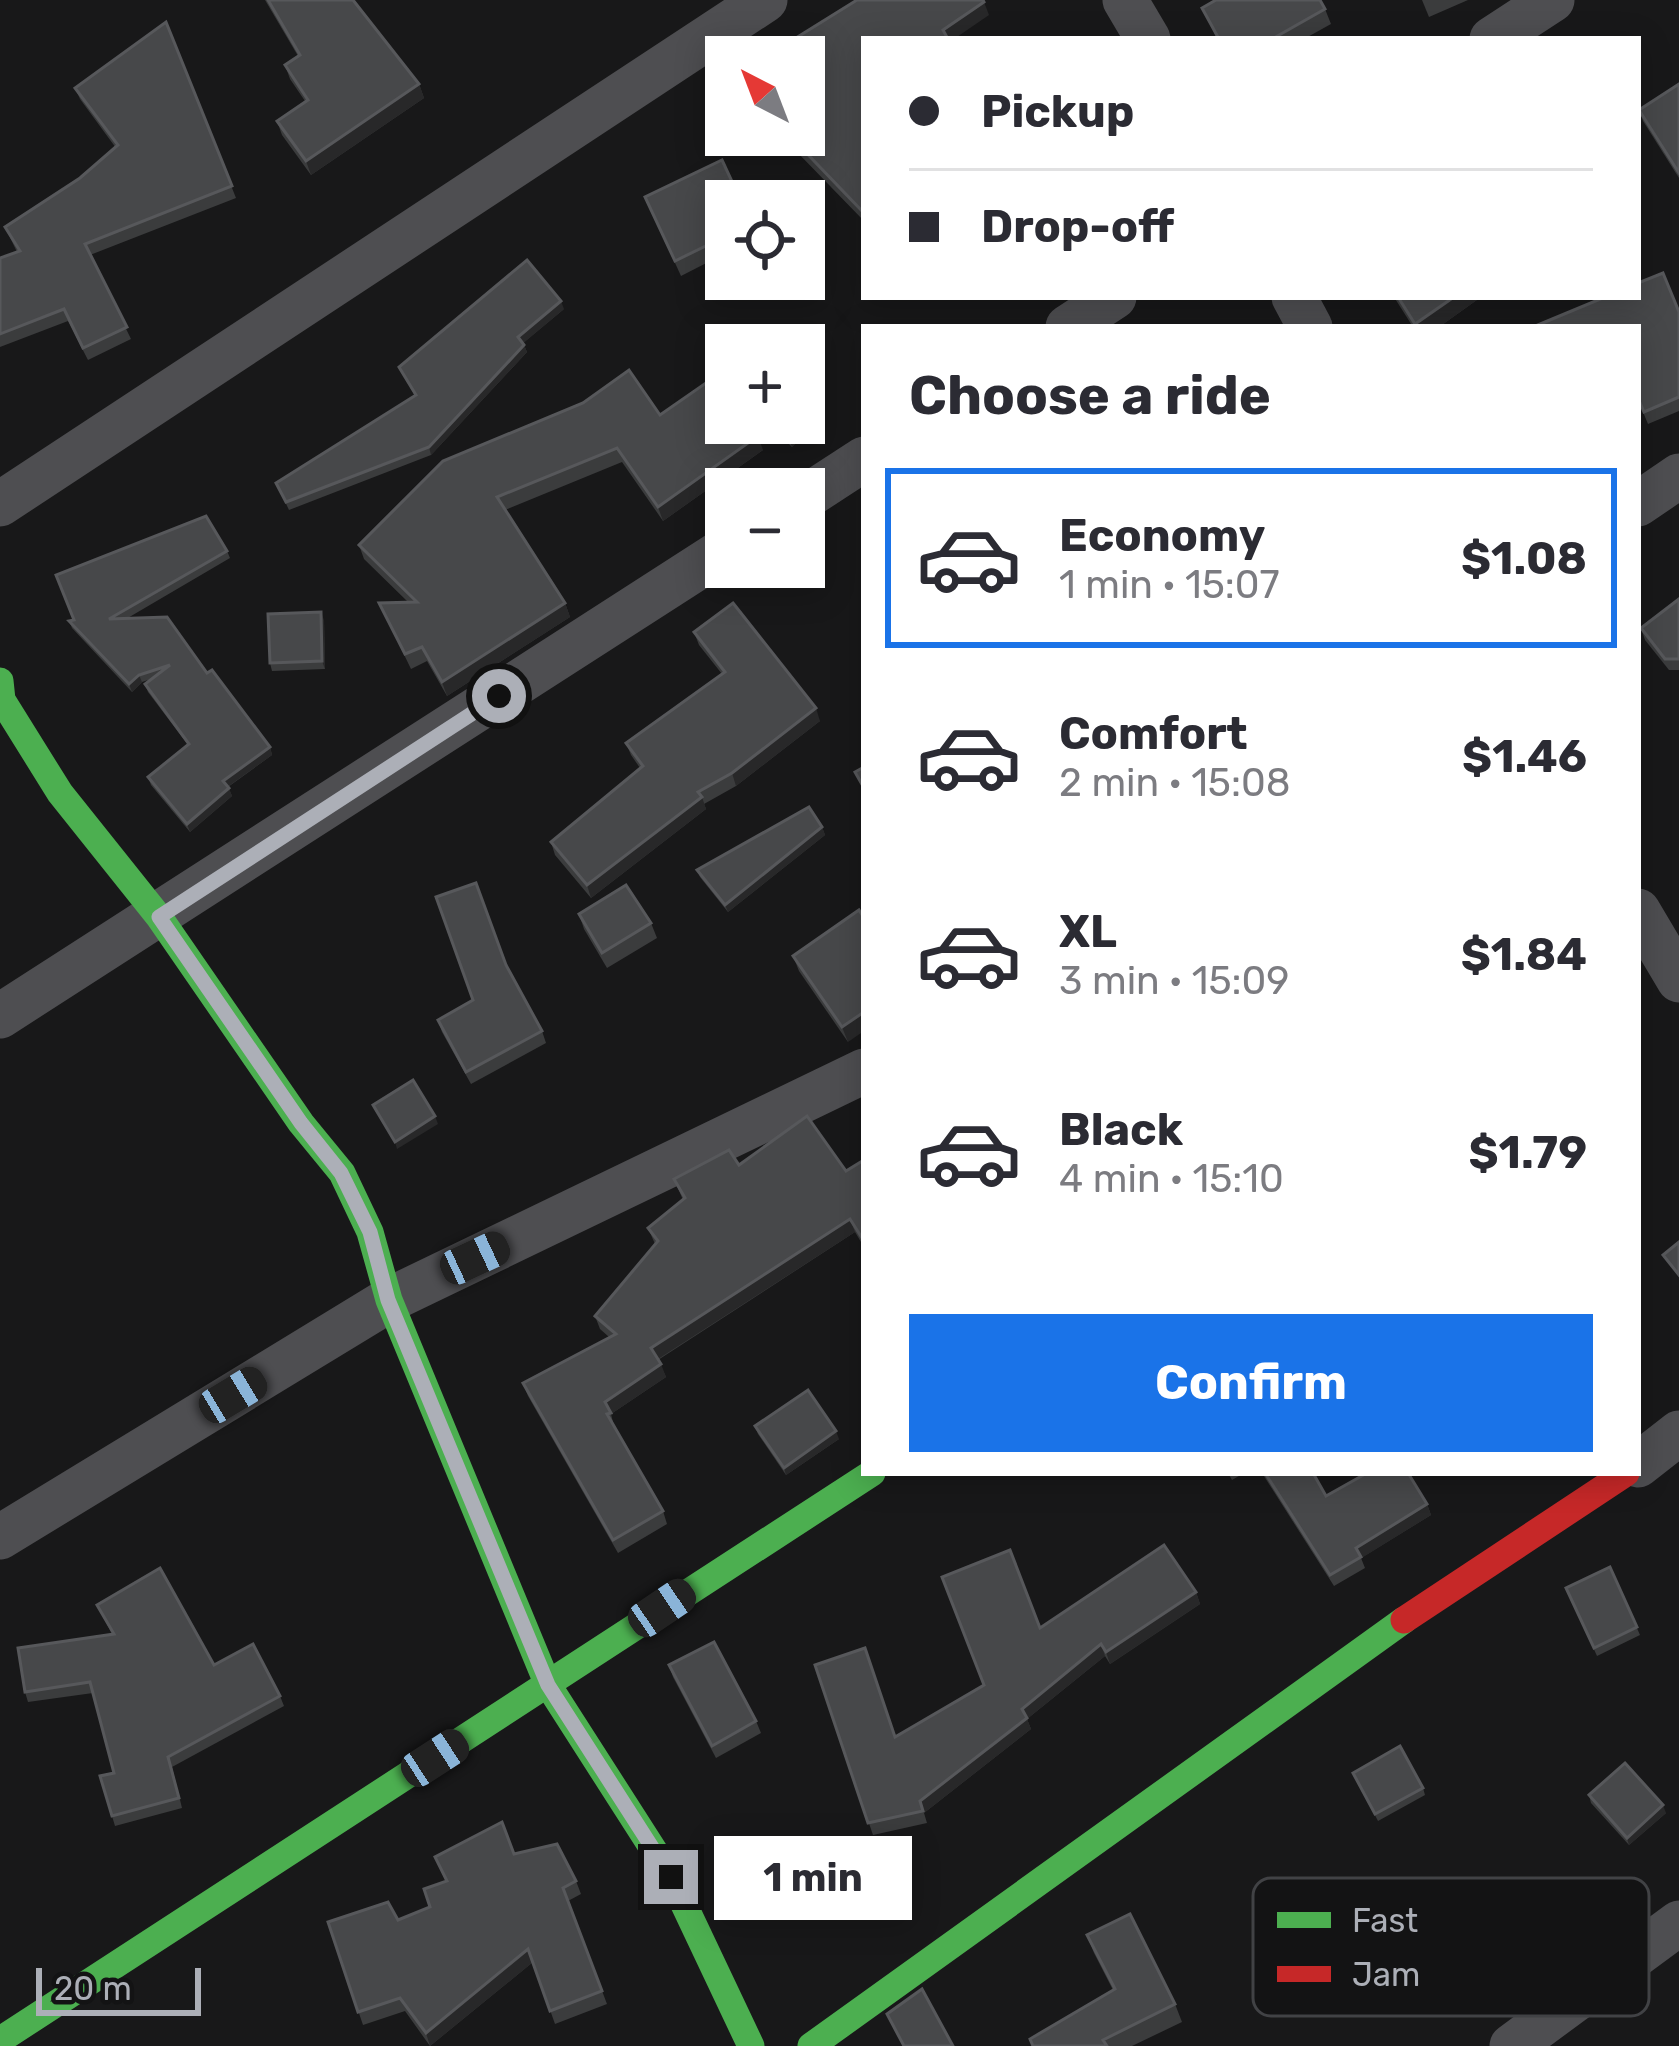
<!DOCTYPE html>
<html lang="en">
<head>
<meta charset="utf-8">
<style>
	:root { --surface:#fff; --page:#f7f7f7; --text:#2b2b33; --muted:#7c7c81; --line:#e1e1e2; --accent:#1a73e8 }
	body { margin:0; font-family:Rubik,sans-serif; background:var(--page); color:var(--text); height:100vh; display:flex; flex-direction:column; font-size:45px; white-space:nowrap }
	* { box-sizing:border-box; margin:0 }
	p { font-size:39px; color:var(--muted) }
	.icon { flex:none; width:66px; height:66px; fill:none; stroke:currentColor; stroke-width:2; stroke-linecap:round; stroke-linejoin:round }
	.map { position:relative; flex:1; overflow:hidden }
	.side { position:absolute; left:861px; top:324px; width:780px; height:1152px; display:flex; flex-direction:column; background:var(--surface); border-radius:0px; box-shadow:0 6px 30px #0003 }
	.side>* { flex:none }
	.banner { position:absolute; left:861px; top:36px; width:780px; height:264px; border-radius:0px; box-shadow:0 6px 30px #0003; display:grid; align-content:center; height:264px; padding:0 48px; background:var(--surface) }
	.needle { width:78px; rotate:318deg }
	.fabs { position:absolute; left:705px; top:36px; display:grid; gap:24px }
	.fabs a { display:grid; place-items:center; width:120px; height:120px; border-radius:0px; background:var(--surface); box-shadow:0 6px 30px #0003; font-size:60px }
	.scale { position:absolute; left:36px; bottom:30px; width:165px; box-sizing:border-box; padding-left:12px; border:6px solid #acafb7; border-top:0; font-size:33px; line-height:42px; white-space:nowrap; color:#acafb7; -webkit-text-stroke:9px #131314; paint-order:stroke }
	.end { position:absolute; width:54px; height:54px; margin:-27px; border:15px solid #acafb7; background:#111; box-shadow:0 0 0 6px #111 }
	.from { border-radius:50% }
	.bubble { position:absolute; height:84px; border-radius:0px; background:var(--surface); box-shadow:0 6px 30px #0003; font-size:39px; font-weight:700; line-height:84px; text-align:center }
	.car { position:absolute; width:36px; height:72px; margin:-36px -18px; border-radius:15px; box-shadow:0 0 9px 3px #0007; background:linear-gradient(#222 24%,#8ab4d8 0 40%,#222 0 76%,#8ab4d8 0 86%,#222 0) }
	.banner b { display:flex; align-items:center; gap:42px; height:114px; font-size:45px }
	.banner b+b { border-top:3px solid var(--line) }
	.banner i { width:30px; height:30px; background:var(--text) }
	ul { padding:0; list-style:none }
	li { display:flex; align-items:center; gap:36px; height:180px; margin:0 24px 18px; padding:0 24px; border:6px solid transparent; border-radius:0px }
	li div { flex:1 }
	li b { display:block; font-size:45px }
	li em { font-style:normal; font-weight:700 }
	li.selected { border-color:var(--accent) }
	li>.icon { width:108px; height:108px; stroke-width:1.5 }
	h2 { padding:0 48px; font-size:54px; line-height:144px }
	.action { display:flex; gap:24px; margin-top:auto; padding:24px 48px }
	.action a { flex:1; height:138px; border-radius:0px; background:var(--accent); color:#fff; font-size:48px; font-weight:700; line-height:138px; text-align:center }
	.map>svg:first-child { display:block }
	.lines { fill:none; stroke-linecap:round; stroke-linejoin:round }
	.street { stroke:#4e4e51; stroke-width:45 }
	.fast { stroke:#4caf50; stroke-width:27 }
	.jam { stroke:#c62828; stroke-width:27 }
	.wall { fill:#3b3c3d }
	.shaded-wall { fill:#282829 }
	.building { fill:#47484a; stroke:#57585b; stroke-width:3 }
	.route { stroke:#acafb7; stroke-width:15 }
	.key { fill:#131314; stroke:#414245; stroke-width:3 }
	.key-label { font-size:33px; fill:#acafb7 }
</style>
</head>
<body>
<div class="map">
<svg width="1679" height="2046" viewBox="0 0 1679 2046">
	<rect width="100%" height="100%" fill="#181819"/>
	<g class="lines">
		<g class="street">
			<polyline points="1125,0 1148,39"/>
			<polyline points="1492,39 1552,0"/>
			<polyline points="1294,297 1310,327"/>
			<polyline points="1068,327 1114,297"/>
			<polyline points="804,498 864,459"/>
			<polyline points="0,504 765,0"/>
			<polyline points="1638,504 1679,476"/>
			<polyline points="1638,911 1679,980"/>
			<polyline points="0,1016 726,549"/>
			<polyline points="1638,1465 1679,1433"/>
			<polyline points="0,1537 389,1300 864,1071"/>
			<polyline points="1512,2046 1679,1923"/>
		</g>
		<g class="fast">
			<polyline points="0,681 2,700 60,793 159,917 301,1123 342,1173 370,1232 389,1300 548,1685 671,1877 751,2046"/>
			<polyline points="0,2040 872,1473"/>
			<polyline points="811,2046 1404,1620"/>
		</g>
		<polyline class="jam" points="1404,1620 1626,1473"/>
	</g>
	<g class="wall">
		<polygon points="265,0 353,0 419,84 424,98 311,175 282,135 277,121 305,101 290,79 285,65 298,56"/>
		<polygon points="1422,0 1468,0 1429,17"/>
		<polygon points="1202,8 1325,9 1331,24 1304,39 1217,39"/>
		<polygon points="989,15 864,39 864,221 797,152 793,139 820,112 804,86 804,57 787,57 783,46"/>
		<polygon points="166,22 236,198 90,255 131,339 88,360 68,321 0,347 0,258 17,252 5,227 80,178 116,148 80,99 75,88"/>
		<polygon points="1679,84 1679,178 1643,121 1639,110"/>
		<polygon points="645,197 726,201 726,253 681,276"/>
		<polygon points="1394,297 1481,297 1439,327 1413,327"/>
		<polygon points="564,309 523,343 527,352 431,455 289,510 276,483 415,396 399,367"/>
		<polygon points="1679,312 1679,411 1648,424 1638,400"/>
		<polygon points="818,410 821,417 792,447 768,423 804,423"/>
		<polygon points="660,415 763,450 663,521 622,462 505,510 565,603 570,617 447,696 427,661 411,669 379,603 408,602 364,559 359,545"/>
		<polygon points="227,551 230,558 126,619 207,673 270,747 272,755 228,787 232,796 190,832 151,785 148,777 188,745 148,692 145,684 151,679 142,682 132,692 72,628 69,621 74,620"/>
		<polygon points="1679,599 1679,670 1669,670 1645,640 1641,628"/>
		<polygon points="324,620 325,669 272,671 270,663"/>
		<polygon points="694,632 820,721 736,786 704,804 706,809 591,898 555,855 551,842 640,768 631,755 626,743 722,674 699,645"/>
		<polygon points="822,827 825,835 728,912 700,877 697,870"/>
		<polygon points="579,914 651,923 657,938 607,968 584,929"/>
		<polygon points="864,918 848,1042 799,971 793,956"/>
		<polygon points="506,965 542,1031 546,1043 471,1084 442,1032 438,1020 473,1000"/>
		<polygon points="864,1160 864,1247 855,1232 658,1360 666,1377 611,1414 614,1426 663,1511 667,1524 618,1553 528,1396 523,1383 609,1337 600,1329 595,1316 655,1244 648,1228 683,1200 674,1179 739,1165 846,1171"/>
		<polygon points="755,1426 839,1439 786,1475 758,1434"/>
		<polygon points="1228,1473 1244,1473 1232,1480"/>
		<polygon points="1262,1473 1313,1473 1326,1496 1427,1504 1431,1515 1361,1558 1365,1568 1334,1586"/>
		<polygon points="1610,1567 1640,1635 1597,1656 1566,1588"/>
		<polygon points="1196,1592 1200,1604 1110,1664 1105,1656 1027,1719 1031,1729 924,1813 927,1823 873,1835 815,1665 895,1737 984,1686 1040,1628"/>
		<polygon points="97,1605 214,1665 280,1696 284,1706 172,1767 182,1808 115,1826 112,1816 114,1773 93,1693 28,1702 25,1692 112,1634"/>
		<polygon points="669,1665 756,1721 761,1733 716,1758 673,1677"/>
		<polygon points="1353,1773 1423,1788 1425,1795 1378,1821"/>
		<polygon points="1589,1795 1666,1813 1629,1845 1591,1803"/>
		<polygon points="514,1854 576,1881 581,1894 568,1901 607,2004 555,2024 533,1962 430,2046 405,2011 363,2025 328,1922 398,1920 430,1907 446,1882 435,1857"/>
		<polygon points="1087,1935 1175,2004 1182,2022 1132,2046 1032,2046 1030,2039 1113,1990 1094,1953"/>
	</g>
	<g class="shaded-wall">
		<polygon points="984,2 989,15 954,39 947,39 943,30"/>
		<polygon points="419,84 424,98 311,175 306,161"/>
		<polygon points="1454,297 1481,297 1439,327 1416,327 1415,324"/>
		<polygon points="561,301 564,309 521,345 518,337"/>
		<polygon points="524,345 527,352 431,455 429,447"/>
		<polygon points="818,410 821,417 792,447 789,439"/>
		<polygon points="758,436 763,450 663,521 658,507"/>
		<polygon points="565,603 570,617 447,696 442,682"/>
		<polygon points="321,612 324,620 325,669 322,661"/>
		<polygon points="139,675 142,682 132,692 129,684"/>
		<polygon points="816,708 820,721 736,786 732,773"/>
		<polygon points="270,747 272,755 226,788 223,781"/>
		<polygon points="229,788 232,796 190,832 187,824"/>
		<polygon points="702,797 706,809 591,898 587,885"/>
		<polygon points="822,827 825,835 728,912 725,905"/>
		<polygon points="864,1012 864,1031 848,1042 842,1027"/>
		<polygon points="435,1116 438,1124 397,1149 395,1142"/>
		<polygon points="850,1219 855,1232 655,1361 651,1348"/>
		<polygon points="661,1364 666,1377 611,1414 605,1402"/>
		<polygon points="836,1431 839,1439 786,1475 784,1468"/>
		<polygon points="1427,1504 1431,1515 1360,1559 1356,1548"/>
		<polygon points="1196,1592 1200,1604 1110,1664 1106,1652"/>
		<polygon points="1101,1644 1105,1656 1027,1719 1031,1729 924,1813 920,1801 1022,1709"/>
		<polygon points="1663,1805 1666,1813 1629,1845 1627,1838"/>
		<polygon points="528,1949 533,1962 430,2046 426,2033"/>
	</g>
	<g class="building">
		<polygon points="268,0 353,0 419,84 306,161 277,121 308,100 285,65 300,55"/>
		<polygon points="857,0 983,0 984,2 943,30 948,39 864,39 864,213 793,139 797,135 804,135 804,128 822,110 804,81 804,57 789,57 783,46"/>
		<polygon points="1216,0 1320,0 1325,9 1272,39 1219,39 1202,8"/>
		<polygon points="166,22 232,186 85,244 127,327 83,348 64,309 0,334 0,258 20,251 5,227 80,178 118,145 75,88"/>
		<polygon points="1679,84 1679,173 1639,110"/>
		<polygon points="722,160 741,201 726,201 726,236 675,261 645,197"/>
		<polygon points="527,260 561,301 518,337 524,345 429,447 286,502 276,483 416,395 399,367"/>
		<polygon points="1663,273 1679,312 1679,397 1644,412 1638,398 1638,327 1533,327 1605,297 1638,297 1638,283"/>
		<polygon points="1398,297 1454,297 1415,324"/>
		<polygon points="629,370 660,415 716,376 726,390 726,423 749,423 758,436 658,507 617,448 497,497 565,603 442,682 422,647 405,654 379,603 417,602 359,545 443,461 583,403"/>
		<polygon points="804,396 818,410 789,439 773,423 804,423"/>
		<polygon points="206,516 227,551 109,619 167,617 207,673 212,670 270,747 223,781 229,788 187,824 148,777 189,744 145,684 170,665 139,675 129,684 69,621 74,620 56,575"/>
		<polygon points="1679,599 1679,659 1665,659 1641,628"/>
		<polygon points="733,603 816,708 732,773 698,792 702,797 587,885 551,842 643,766 626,743 725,672 694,632"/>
		<polygon points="321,612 322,661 270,663 268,614"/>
		<polygon points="864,767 864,788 855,772"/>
		<polygon points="809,807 822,827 725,905 697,870"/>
		<polygon points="476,883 506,965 542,1031 466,1072 438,1020 473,1000 436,897"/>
		<polygon points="626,885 651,923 602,953 579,914"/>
		<polygon points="859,910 864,918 864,1012 842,1027 793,956"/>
		<polygon points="413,1080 435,1116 395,1142 373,1105"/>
		<polygon points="807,1116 846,1171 864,1160 864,1241 850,1219 651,1348 661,1364 605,1402 611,1413 607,1414 663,1511 613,1540 523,1383 616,1334 595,1316 658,1241 648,1228 685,1198 674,1179 729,1150 739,1165"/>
		<polygon points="1679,1242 1679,1275 1663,1255"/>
		<polygon points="808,1390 836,1431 784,1468 755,1426"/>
		<polygon points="1265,1473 1313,1473 1326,1496 1367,1473 1408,1473 1427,1504 1356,1548 1361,1557 1330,1575"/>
		<polygon points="1164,1545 1196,1592 1106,1652 1101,1644 1022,1709 1027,1718 920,1801 923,1811 868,1823 815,1665 865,1648 895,1737 984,1685 942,1577 1010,1550 1040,1628"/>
		<polygon points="1610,1567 1637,1627 1594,1648 1566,1588"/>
		<polygon points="160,1568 214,1665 253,1644 280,1696 168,1757 179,1798 112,1816 100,1776 114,1773 90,1682 25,1692 18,1648 114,1634 97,1605"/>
		<polygon points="714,1642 756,1721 712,1746 669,1665"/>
		<polygon points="1400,1746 1423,1788 1375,1814 1353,1773"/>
		<polygon points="1625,1763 1663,1805 1627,1838 1589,1795"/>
		<polygon points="502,1822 514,1854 557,1844 576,1881 563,1888 602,1991 550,2011 528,1949 426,2033 400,1998 358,2012 328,1922 388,1902 398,1920 430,1907 424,1889 447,1881 435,1857"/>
		<polygon points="1130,1914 1175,2004 1103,2040 1107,2046 1033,2046 1030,2039 1115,1989 1087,1935"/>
		<polygon points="922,1989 953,2046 904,2046 887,2014"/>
	</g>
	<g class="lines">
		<polyline class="route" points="499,696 159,917 301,1123 341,1173 370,1232 388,1300 548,1685 671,1877"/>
	</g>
	<rect x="1253" y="1878" width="396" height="138" rx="18" class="key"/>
	<rect x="1277" y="1912" width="54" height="16" fill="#4caf50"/>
	<rect x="1277" y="1966" width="54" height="16" fill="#c62828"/>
	<g class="key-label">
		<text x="1352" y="1932">Fast</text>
		<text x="1352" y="1986">Jam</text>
	</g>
</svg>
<div class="fabs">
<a><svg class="needle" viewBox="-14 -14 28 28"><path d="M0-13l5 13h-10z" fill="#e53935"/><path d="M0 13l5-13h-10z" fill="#7c7c81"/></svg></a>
<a><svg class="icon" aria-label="locate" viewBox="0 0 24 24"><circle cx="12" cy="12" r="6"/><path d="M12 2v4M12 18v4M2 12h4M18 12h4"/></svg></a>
<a>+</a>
<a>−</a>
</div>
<div class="scale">20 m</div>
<i class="end from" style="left:499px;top:696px"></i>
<i class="end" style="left:671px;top:1877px"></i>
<div class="bubble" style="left:714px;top:1836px;width:198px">1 min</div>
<i class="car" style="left:475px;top:1258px;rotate:65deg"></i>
<i class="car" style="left:233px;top:1395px;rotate:59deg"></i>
<i class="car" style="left:662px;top:1608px;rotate:56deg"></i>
<i class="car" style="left:435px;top:1758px;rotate:57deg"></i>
<div class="banner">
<b><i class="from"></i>Pickup</b>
<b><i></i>Drop-off</b>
</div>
<section class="side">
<h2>Choose a ride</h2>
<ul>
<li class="selected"><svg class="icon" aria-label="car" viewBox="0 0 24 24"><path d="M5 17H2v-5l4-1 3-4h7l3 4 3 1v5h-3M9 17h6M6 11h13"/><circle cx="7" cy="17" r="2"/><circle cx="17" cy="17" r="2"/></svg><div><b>Economy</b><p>1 min · 15:07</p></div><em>$1.08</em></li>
<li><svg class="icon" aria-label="car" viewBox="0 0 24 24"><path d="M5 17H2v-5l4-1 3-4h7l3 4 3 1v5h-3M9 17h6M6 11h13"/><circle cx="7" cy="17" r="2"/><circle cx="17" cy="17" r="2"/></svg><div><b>Comfort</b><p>2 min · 15:08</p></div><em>$1.46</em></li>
<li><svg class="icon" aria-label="car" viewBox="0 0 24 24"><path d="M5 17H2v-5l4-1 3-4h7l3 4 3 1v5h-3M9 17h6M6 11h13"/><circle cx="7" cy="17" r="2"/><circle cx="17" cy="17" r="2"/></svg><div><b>XL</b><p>3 min · 15:09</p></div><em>$1.84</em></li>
<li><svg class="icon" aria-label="car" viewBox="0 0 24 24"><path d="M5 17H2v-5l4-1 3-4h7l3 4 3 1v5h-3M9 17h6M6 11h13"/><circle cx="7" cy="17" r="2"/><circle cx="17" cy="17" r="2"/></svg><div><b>Black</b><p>4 min · 15:10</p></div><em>$1.79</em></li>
</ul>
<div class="action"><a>Confirm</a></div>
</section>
</div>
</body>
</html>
